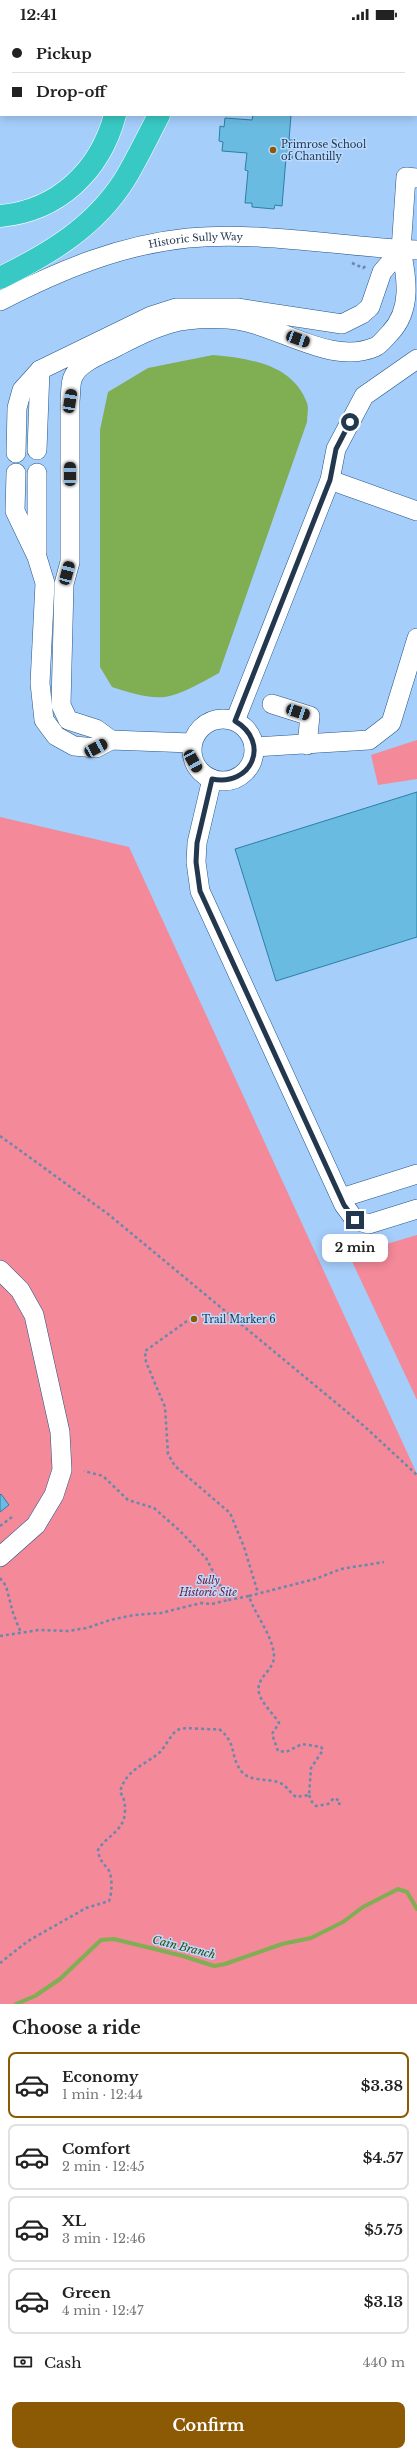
<!DOCTYPE html>
<html lang="en">
<head>
<meta charset="utf-8">
<style>
	:root { --surface:#fff; --page:#f6f6f6; --text:#222; --muted:#767676; --line:#e0e0e0; --accent:#8c5a05 }
	body { margin:0; font-family:"Libre Baskerville",serif; background:var(--page); color:var(--text); height:100vh; display:flex; flex-direction:column; font-size:15px; white-space:nowrap }
	* { box-sizing:border-box; margin:0 }
	p { font-size:13px; color:var(--muted) }
	.icon { flex:none; width:22px; height:22px; fill:none; stroke:currentColor; stroke-width:2; stroke-linecap:round; stroke-linejoin:round }
	.map { position:relative; height:1976px; overflow:hidden }
	.drawer { display:flex; flex-direction:column; background:var(--surface); flex:1 }
	.drawer>* { flex:none }
	.hud { position:absolute; left:0px; top:0px; width:417px; height:88px; box-shadow:0 2px 10px #0003; display:grid; align-content:center; height:88px; padding:0 12px; background:var(--surface) }
	.end { position:absolute; width:18px; height:18px; margin:-9px; border:5px solid #23384f; background:#fff; box-shadow:0 0 0 2px #fff }
	.from { border-radius:50% }
	.bubble { position:absolute; height:28px; border-radius:8px; background:var(--surface); box-shadow:0 2px 10px #0003; font-size:13px; font-weight:700; line-height:28px; text-align:center }
	.car { position:absolute; width:12px; height:24px; margin:-12px -6px; border-radius:5px; box-shadow:0 0 3px 1px #0007; background:linear-gradient(#222 24%,#8ab4d8 0 40%,#222 0 76%,#8ab4d8 0 86%,#222 0) }
	.hud b { display:flex; align-items:center; gap:14px; height:38px; font-size:15px }
	.hud b+b { border-top:1px solid var(--line) }
	.hud i { width:10px; height:10px; background:var(--text) }
	ul { padding:0; list-style:none }
	li { display:flex; align-items:center; gap:12px; height:66px; margin:0 8px 6px; padding:0 4px; border:2px solid var(--line); border-radius:8px }
	li div { flex:1 }
	li b { display:block; font-size:15px }
	li em { font-style:normal; font-weight:700 }
	li.current { border-color:var(--accent) }
	li>.icon { width:36px; height:36px; stroke-width:1.5 }
	h2 { padding:0 12px; font-size:18px; line-height:48px }
	.pay { display:flex; align-items:center; gap:10px; height:44px; padding:0 12px; font-size:15px }
	.pay p { margin-inline-start:auto }
	.primary-button { display:flex; gap:8px; margin-top:auto; padding:8px 12px }
	.primary-button a { flex:1; height:46px; border-radius:8px; background:var(--accent); color:#fff; font-size:16px; font-weight:700; line-height:46px; text-align:center }
	.status { display:flex; justify-content:space-between; align-items:center; height:28px; padding:0 20px; background:var(--surface); direction:ltr }
	.status svg { height:11px; fill:currentColor }
	.map>svg:first-child { display:block }
	.green { fill:#f38999 }
	.water { fill:#80ae53 }
	.lines { fill:none; stroke-linecap:round; stroke-linejoin:round }
	.stream { stroke:#80ae53; stroke-width:4 }
	.building { fill:#6abbe2; stroke:#2b7fa4 }
	.minor-casing { stroke:#245586; stroke-width:20 }
	.highway-casing { stroke:#fff; stroke-width:23 }
	.path { stroke:#6988ab; stroke-width:2.5; stroke-dasharray:3 3; stroke-linecap:butt }
	.minor { stroke:#fff; stroke-width:19 }
	.highway { stroke:#39c9c4; stroke-width:22 }
	.route { stroke:#23384f; stroke-width:5 }
	.poi-dot { fill:#8c5a05; stroke:#bbdafd; stroke-width:1.5 }
	.labels { text-anchor:middle; dominant-baseline:central; stroke-width:3; stroke-linejoin:round; paint-order:stroke }
	.poi-label { font-size:10px; fill:#23384f; stroke:#bbdafd; text-anchor:start }
	.street-label { font-size:10px; fill:#23384f; stroke:#bbdafd }
	.park-label { font-size:10px; font-style:italic; fill:#71122c; stroke:#bbdafd }
	.water-label { font-size:11px; font-style:italic; fill:#2e4b09; stroke:#bbdafd }
</style>
</head>
<body>
<div class="status"><b>12:41</b><svg viewBox="0 0 49 12"><path d="M0 12V9h3v3zM5 12V6h3v6zM10 12V3h3v9zM15 12V0h3v12zM26 1h20v11H26zM47 4h2v5h-2z"/></svg></div>
<div class="map">
<svg width="417" height="1976" viewBox="0 0 417 1976">
	<rect width="100%" height="100%" fill="#a5cefb"/>
	<g class="green">
		<polygon points="417,712 417,751 378,757 371,727"/>
		<polygon points="0,789 129,819 417,1446 417,1976 0,1976"/>
		<polygon points="417,1207 417,1372 349,1227"/>
	</g>
	<path class="water" d="M213,327C248,330 293,336 307,375C309,380 307,388 307,394L219,645C202,654 183,666 165,669C148,671 128,664 112,659L100,639V402L108,364L148,340Z"/>
	<g class="lines">
		<polyline class="stream" points="16,1976 35,1968 60,1951 101,1912 114,1911 183,1928 214,1938 225,1936 282,1916 311,1910 343,1894 363,1879 398,1861 407,1864 417,1881"/>
	</g>
	<g class="building">
		<polygon points="253,87 291,87 289,112 294,112 292,131 286,130 282,178 275,177 274,181 252,179 252,175 245,175 248,143 245,142 247,125 222,123 223,114 219,113 220,98 224,99 225,90 252,92"/>
		<polygon points="417,764 417,909 276,953 235,821"/>
		<polygon points="1,1466 9,1477 0,1484 0,1467"/>
	</g>
	<g class="lines">
		<defs>
			<g id="minor">
				<polyline points="401,222 406,149 417,150"/>
				<path id="s1" d="M0,273C60,242 120,217 188,210C264,203 341,219 417,222"/>
				<polyline points="37,422 40,342"/>
				<path d="M16,425L17,380L22,362L40,342L151,288L176,280H237L342,296L362,286L370,279L382,244L401,222C407,250 412,282 390,305C386,309 380,317 375,319C329,339 274,293 227,291C179,288 158,297 118,318C104,326 80,333 73,349C70,355 71,366 70,373V534L64,556L61,677L68,692L96,701L111,712"/>
				<polyline points="16,445 15,483 37,529 45,555 40,655 44,692 56,708 74,718 96,720 111,712 191,715"/>
				<polyline points="330,452 417,483"/>
				<polyline points="37,525 37,445"/>
				<polyline points="272,676 310,688 307,717"/>
				<circle cx="223" cy="722" r="31"/>
				<polyline points="235,693 330,452 336,421 364,368 417,331"/>
				<polyline points="254,719 369,712 391,695 417,610"/>
				<polyline points="212,751 197,815 196,834 200,863 344,1177 355,1192 369,1196 417,1181"/>
				<polyline points="341,1170 417,1146"/>
				<polyline points="0,1242 20,1262 34,1287 60,1404 62,1442 54,1467 36,1497 0,1529"/>
			</g>
			<g id="highway">
				<polyline points="100,0 100,1"/>
				<polyline points="206,1 206,0"/>
				<path d="M0,188C58,183 100,143 115,87"/>
				<path d="M0,250C49,226 95,199 125,151C137,131 148,108 159,87"/>
			</g>
		</defs>
		<use href="#minor" class="minor-casing"/>
		<use href="#highway" class="highway-casing"/>
		<g class="path">
			<polyline points="352,235 363,240 367,237"/>
			<polyline points="0,1108 108,1186 364,1398 417,1447"/>
			<polyline points="187,1293 145,1323 146,1334 165,1379 168,1426 175,1438 230,1485 244,1519 258,1565"/>
			<polyline points="0,1498 12,1489"/>
			<polyline points="0,1550 6,1558 13,1585 21,1605"/>
			<polyline points="249,1568 315,1551 341,1541 384,1534"/>
			<polyline points="0,1608 39,1602 68,1603 87,1600 110,1592 134,1587 161,1585 201,1575 212,1576 228,1572"/>
			<polyline points="309,1767 312,1774 316,1778 328,1776 334,1770 340,1773 339,1777"/>
			<path d="M0,1935L28,1913L86,1880L109,1873C112,1865 113,1849 108,1841C102,1834 99,1831 98,1822C108,1806 125,1803 125,1782C125,1774 124,1770 120,1764C126,1741 144,1738 160,1724C166,1718 172,1703 180,1701C186,1699 209,1702 219,1701C238,1716 229,1728 242,1744C251,1754 268,1750 280,1755C286,1757 290,1765 296,1769L309,1767L311,1740L323,1722L321,1719L302,1716L286,1724L278,1723L272,1706L279,1695C273,1685 262,1676 259,1665C255,1649 275,1643 274,1627C272,1606 255,1587 249,1568L228,1572L206,1530L180,1503L154,1480L128,1472L103,1448L84,1443"/>
		</g>
		<use href="#minor" class="minor"/>
		<use href="#highway" class="highway"/>
	</g>
	<g class="lines">
		<path class="route" d="M350,394L336,421L330,452L235,693C271,714 252,759 212,751L197,815L196,834L200,863L344,1177L355,1192"/>
	</g>
	<g class="poi-dot">
		<circle cx="273" cy="122" r="4"/>
		<circle cx="194" cy="1291" r="4"/>
	</g>
	<g class="labels">
		<g class="poi-label">
			<text x="281" y="116">Primrose School<tspan x="281" dy="12">of Chantilly</tspan></text>
			<text x="202" y="1291">Trail Marker 6</text>
		</g>
		<g class="street-label">
			<text stroke="none"><textPath href="#s1" startOffset="207">Historic Sully Way</textPath></text>
		</g>
		<g class="park-label">
			<text x="208" y="1552">Sully<tspan x="208" dy="12">Historic Site</tspan></text>
		</g>
		<g class="water-label">
			<text transform="translate(184 1919) rotate(14)">Cain Branch</text>
		</g>
	</g>
</svg>
<i class="end from" style="left:350px;top:394px"></i>
<i class="end" style="left:355px;top:1192px"></i>
<div class="bubble" style="left:322px;top:1206px;width:66px">2 min</div>
<i class="car" style="left:298px;top:311px;rotate:110deg"></i>
<i class="car" style="left:70px;top:373px;rotate:9deg"></i>
<i class="car" style="left:70px;top:446px;rotate:0deg"></i>
<i class="car" style="left:67px;top:545px;rotate:15deg"></i>
<i class="car" style="left:298px;top:684px;rotate:108deg"></i>
<i class="car" style="left:96px;top:720px;rotate:62deg"></i>
<i class="car" style="left:193px;top:733px;rotate:151deg"></i>
<div class="hud">
<b><i class="from"></i>Pickup</b>
<b><i></i>Drop-off</b>
</div>
</div>
<section class="drawer">
<h2>Choose a ride</h2>
<ul>
<li class="current"><svg class="icon" aria-label="car" viewBox="0 0 24 24"><path d="M5 17H2v-5l4-1 3-4h7l3 4 3 1v5h-3M9 17h6M6 11h13"/><circle cx="7" cy="17" r="2"/><circle cx="17" cy="17" r="2"/></svg><div><b>Economy</b><p>1 min · 12:44</p></div><em>$3.38</em></li>
<li><svg class="icon" aria-label="car" viewBox="0 0 24 24"><path d="M5 17H2v-5l4-1 3-4h7l3 4 3 1v5h-3M9 17h6M6 11h13"/><circle cx="7" cy="17" r="2"/><circle cx="17" cy="17" r="2"/></svg><div><b>Comfort</b><p>2 min · 12:45</p></div><em>$4.57</em></li>
<li><svg class="icon" aria-label="car" viewBox="0 0 24 24"><path d="M5 17H2v-5l4-1 3-4h7l3 4 3 1v5h-3M9 17h6M6 11h13"/><circle cx="7" cy="17" r="2"/><circle cx="17" cy="17" r="2"/></svg><div><b>XL</b><p>3 min · 12:46</p></div><em>$5.75</em></li>
<li><svg class="icon" aria-label="car" viewBox="0 0 24 24"><path d="M5 17H2v-5l4-1 3-4h7l3 4 3 1v5h-3M9 17h6M6 11h13"/><circle cx="7" cy="17" r="2"/><circle cx="17" cy="17" r="2"/></svg><div><b>Green</b><p>4 min · 12:47</p></div><em>$3.13</em></li>
</ul>
<div class="pay"><svg class="icon" aria-label="cash" viewBox="0 0 24 24"><path d="M3 7h18v10H3z"/><circle cx="12" cy="12" r="2"/></svg>Cash<p>440 m</p></div>
<div class="primary-button"><a>Confirm</a></div>
</section>
</body>
</html>
